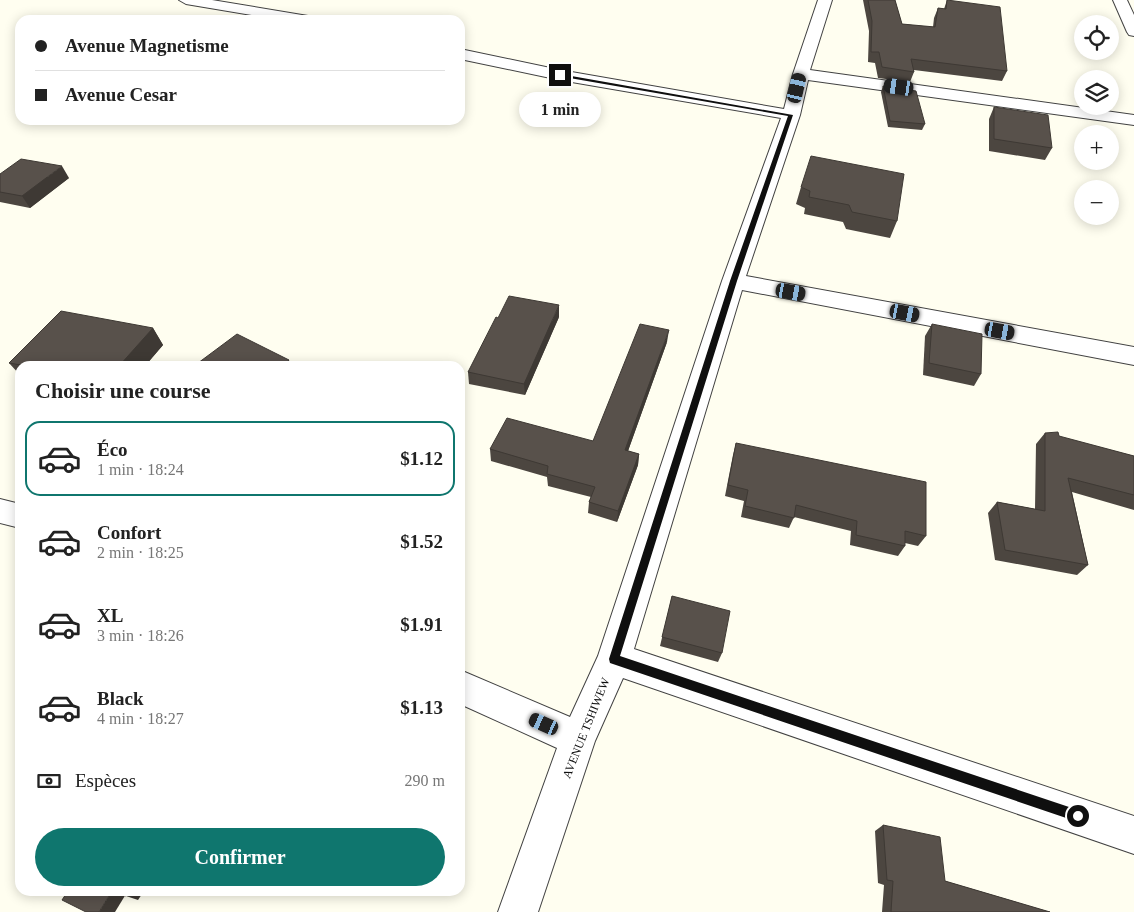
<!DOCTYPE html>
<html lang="fr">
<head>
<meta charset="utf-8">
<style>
	:root { --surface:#fff; --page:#f6f6f6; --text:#222; --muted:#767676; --line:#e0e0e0; --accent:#0f766e }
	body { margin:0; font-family:"Times New Roman",serif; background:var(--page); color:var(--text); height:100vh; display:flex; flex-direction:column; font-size:19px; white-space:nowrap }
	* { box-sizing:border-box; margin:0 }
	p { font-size:16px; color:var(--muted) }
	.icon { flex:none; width:28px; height:28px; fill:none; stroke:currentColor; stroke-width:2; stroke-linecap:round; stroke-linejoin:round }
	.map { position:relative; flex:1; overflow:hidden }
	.drawer { position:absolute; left:15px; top:361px; width:450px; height:535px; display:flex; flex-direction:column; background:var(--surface); border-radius:15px; box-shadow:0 2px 12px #0003 }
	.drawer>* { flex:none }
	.top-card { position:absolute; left:15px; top:15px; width:450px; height:110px; border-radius:15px; box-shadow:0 2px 12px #0003; display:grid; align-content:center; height:110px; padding:0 20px; background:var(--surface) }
	.fabs { position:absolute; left:1074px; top:15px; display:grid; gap:10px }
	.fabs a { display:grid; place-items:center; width:45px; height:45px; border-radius:50%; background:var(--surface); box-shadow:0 2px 12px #0003; font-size:25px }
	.end { position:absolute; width:22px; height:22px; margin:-11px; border:6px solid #0f0f0f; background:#fff; box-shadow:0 0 0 2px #fff }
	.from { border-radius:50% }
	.bubble { position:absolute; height:35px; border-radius:18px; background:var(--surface); box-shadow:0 2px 12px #0003; font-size:16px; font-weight:700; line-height:35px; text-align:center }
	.car { position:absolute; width:15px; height:30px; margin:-15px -8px; border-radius:6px; box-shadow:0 0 4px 1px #0007; background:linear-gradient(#222 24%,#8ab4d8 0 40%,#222 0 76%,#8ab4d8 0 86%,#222 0) }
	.top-card b { display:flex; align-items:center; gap:18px; height:48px; font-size:19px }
	.top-card b+b { border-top:1px solid var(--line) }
	.top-card i { width:12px; height:12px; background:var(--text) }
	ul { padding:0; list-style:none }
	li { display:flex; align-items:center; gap:15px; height:75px; margin:0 10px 8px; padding:0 10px; border:2px solid transparent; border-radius:15px }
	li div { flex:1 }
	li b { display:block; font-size:19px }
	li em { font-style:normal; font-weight:700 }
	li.selected { border-color:var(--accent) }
	li>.icon { width:45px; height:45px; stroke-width:1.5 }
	h2 { padding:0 20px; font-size:22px; line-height:60px }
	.pay { display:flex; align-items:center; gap:12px; height:55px; padding:0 20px; font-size:19px }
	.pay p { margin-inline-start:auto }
	.button { display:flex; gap:10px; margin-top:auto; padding:10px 20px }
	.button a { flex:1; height:58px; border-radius:30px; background:var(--accent); color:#fff; font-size:20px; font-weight:700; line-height:58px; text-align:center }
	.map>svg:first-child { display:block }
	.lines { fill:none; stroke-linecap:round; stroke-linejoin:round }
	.minor-casing { stroke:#424242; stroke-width:2 }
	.minor { fill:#fff; fill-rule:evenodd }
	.wall { fill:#4c4640 }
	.shaded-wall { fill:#3e3934 }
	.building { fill:#58514b; stroke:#3e3934 }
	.route { fill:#0f0f0f }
	.labels { text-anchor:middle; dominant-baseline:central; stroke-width:5; stroke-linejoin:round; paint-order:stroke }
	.street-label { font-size:12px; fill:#0f0f0f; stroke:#fff }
</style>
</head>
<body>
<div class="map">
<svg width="1134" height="912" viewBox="0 0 1134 912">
	<rect width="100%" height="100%" fill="#fffef0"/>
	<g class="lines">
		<defs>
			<g id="minor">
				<polygon points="179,0 212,0 308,16 313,17 315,20 282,20 186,4"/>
				<polygon points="818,0 832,0 810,70 1134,115 1134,125 808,80 800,115 746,276 1134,347 1134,365 742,290 634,649 1134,816 1134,854 623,678 595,741 538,912 498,912 557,748 460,704 460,670 570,717 598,656 722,281 781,118 560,80 460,59 460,49 560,70 784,109 793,74"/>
				<polygon points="1113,0 1127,0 1134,15 1134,36 1129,35 1127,32"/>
				<polygon points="0,499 20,504 20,528 0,523"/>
			</g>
		</defs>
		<use href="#minor" class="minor-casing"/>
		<use href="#minor" class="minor"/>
	</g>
	<g class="wall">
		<polygon points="863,0 895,0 902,24 933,27 934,18 938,8 944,9 947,0 1007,71 1002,81 914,70 914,72 910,82 878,78 875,63 868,62 869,31"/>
		<polygon points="883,86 925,124 922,130 888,127 881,92"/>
		<polygon points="994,107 1052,148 1045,160 989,151 989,119"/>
		<polygon points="0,174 69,178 30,208 0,202"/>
		<polygon points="801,187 897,221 890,238 846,229 843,222 804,214 805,208 796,204"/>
		<polygon points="559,317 525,395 469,384 468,372"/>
		<polygon points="932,324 981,374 974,386 923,375 925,336"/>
		<polygon points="153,328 163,345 145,366 20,366 20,375 9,363"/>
		<polygon points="667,342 628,451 639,454 638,465 617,522 588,513 589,502 591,497 548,486 547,477 491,461 490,449 593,441"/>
		<polygon points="1045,433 1134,456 1134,510 1072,492 1088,565 1077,575 995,560 988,513 997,502 1035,509 1036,444"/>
		<polygon points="736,443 926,536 918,546 905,543 905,546 898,556 850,545 851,531 794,517 789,528 741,517 744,501 725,496 733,455"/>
		<polygon points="672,596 722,653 718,662 660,646"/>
		<polygon points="883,825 945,881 1050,912 882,912 884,885 878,883 875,831"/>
	</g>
	<g class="shaded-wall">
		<polygon points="62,166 69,178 30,208 22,196"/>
		<polygon points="559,305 559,317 525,395 524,384"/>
		<polygon points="153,328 163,345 145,366 119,366"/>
		<polygon points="669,330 667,342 624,462 625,450"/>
		<polygon points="289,360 291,366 281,366"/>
		<polygon points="639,454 638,465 617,522 618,511"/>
		<polygon points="112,891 115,891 126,894 115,912 99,912"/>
		<polygon points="129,891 144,891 138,900 126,896"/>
	</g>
	<g class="building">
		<polygon points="868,0 895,0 902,24 935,27 938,8 946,9 947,0 1000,7 1007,71 911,59 914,72 882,67 879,52 871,52 872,21"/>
		<polygon points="883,86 916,91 925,124 890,121"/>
		<polygon points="994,107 1048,115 1052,148 994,139"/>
		<polygon points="811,156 904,174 897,221 852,212 849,205 809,197 810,191 801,187"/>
		<polygon points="21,159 62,166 22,196 0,192 0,174"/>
		<polygon points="509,296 559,305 524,384 468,372 496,317 498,318"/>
		<polygon points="61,311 153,328 119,366 27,366 9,363"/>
		<polygon points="640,324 669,330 625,450 639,454 618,511 589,502 595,487 547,474 548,466 490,449 507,418 593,441"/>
		<polygon points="932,324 982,334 981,374 929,363"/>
		<polygon points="237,334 289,360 281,366 194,366"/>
		<polygon points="1058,432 1059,436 1134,456 1134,495 1068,478 1088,565 1005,550 997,502 1045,511 1045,433"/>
		<polygon points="736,443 926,482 926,536 905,531 905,546 856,535 857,521 796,505 794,518 745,506 748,490 728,485"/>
		<polygon points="672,596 730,611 722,653 662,637"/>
		<polygon points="883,825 940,837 945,881 1050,912 891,912 893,881 887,880"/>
		<polygon points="68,891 112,891 99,912 86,912 62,900"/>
		<polygon points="114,891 129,891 126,896"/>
	</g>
	<polygon class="route" points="560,74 793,115 737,281 620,656 1078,810 1082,812 1084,816 1082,820 1078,822 610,663 609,659 730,281 788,116 558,76"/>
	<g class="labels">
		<g class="street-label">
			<text transform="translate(586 728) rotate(-68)">AVENUE TSHIWEW</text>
		</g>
	</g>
</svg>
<div class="fabs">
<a><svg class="icon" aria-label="locate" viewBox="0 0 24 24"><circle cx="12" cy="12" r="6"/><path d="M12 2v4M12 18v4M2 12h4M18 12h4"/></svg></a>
<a><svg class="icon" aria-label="layers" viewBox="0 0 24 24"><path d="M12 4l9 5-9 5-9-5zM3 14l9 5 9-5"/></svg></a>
<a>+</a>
<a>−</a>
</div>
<i class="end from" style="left:1078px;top:816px"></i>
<i class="end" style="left:560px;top:75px"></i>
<div class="bubble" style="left:519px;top:92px;width:82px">1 min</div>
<i class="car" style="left:899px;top:87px;rotate:278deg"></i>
<i class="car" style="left:797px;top:88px;rotate:13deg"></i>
<i class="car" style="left:791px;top:292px;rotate:100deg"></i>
<i class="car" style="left:905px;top:313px;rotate:101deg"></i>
<i class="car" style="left:1000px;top:331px;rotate:100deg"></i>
<i class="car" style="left:544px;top:724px;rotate:294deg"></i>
<div class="top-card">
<b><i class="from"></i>Avenue Magnetisme</b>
<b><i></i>Avenue Cesar</b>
</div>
<section class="drawer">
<h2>Choisir une course</h2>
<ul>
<li class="selected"><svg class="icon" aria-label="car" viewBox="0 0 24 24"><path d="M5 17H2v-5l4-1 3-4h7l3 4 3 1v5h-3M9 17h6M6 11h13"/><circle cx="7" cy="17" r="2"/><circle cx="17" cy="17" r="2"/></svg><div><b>Éco</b><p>1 min · 18:24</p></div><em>$1.12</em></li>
<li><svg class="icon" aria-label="car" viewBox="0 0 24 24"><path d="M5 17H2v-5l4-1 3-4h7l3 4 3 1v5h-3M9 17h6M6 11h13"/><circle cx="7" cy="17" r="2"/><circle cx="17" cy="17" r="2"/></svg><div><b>Confort</b><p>2 min · 18:25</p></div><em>$1.52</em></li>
<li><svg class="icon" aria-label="car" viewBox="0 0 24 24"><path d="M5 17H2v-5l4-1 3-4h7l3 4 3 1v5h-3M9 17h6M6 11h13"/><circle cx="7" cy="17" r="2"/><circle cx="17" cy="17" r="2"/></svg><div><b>XL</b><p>3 min · 18:26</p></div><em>$1.91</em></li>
<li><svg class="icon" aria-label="car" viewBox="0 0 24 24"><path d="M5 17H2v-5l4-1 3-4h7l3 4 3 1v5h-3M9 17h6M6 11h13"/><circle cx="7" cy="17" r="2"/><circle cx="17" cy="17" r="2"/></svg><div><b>Black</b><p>4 min · 18:27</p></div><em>$1.13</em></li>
</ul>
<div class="pay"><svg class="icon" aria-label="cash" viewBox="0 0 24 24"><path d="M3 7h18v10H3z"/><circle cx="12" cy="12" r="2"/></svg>Espèces<p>290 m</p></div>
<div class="button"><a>Confirmer</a></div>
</section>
</div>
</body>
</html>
